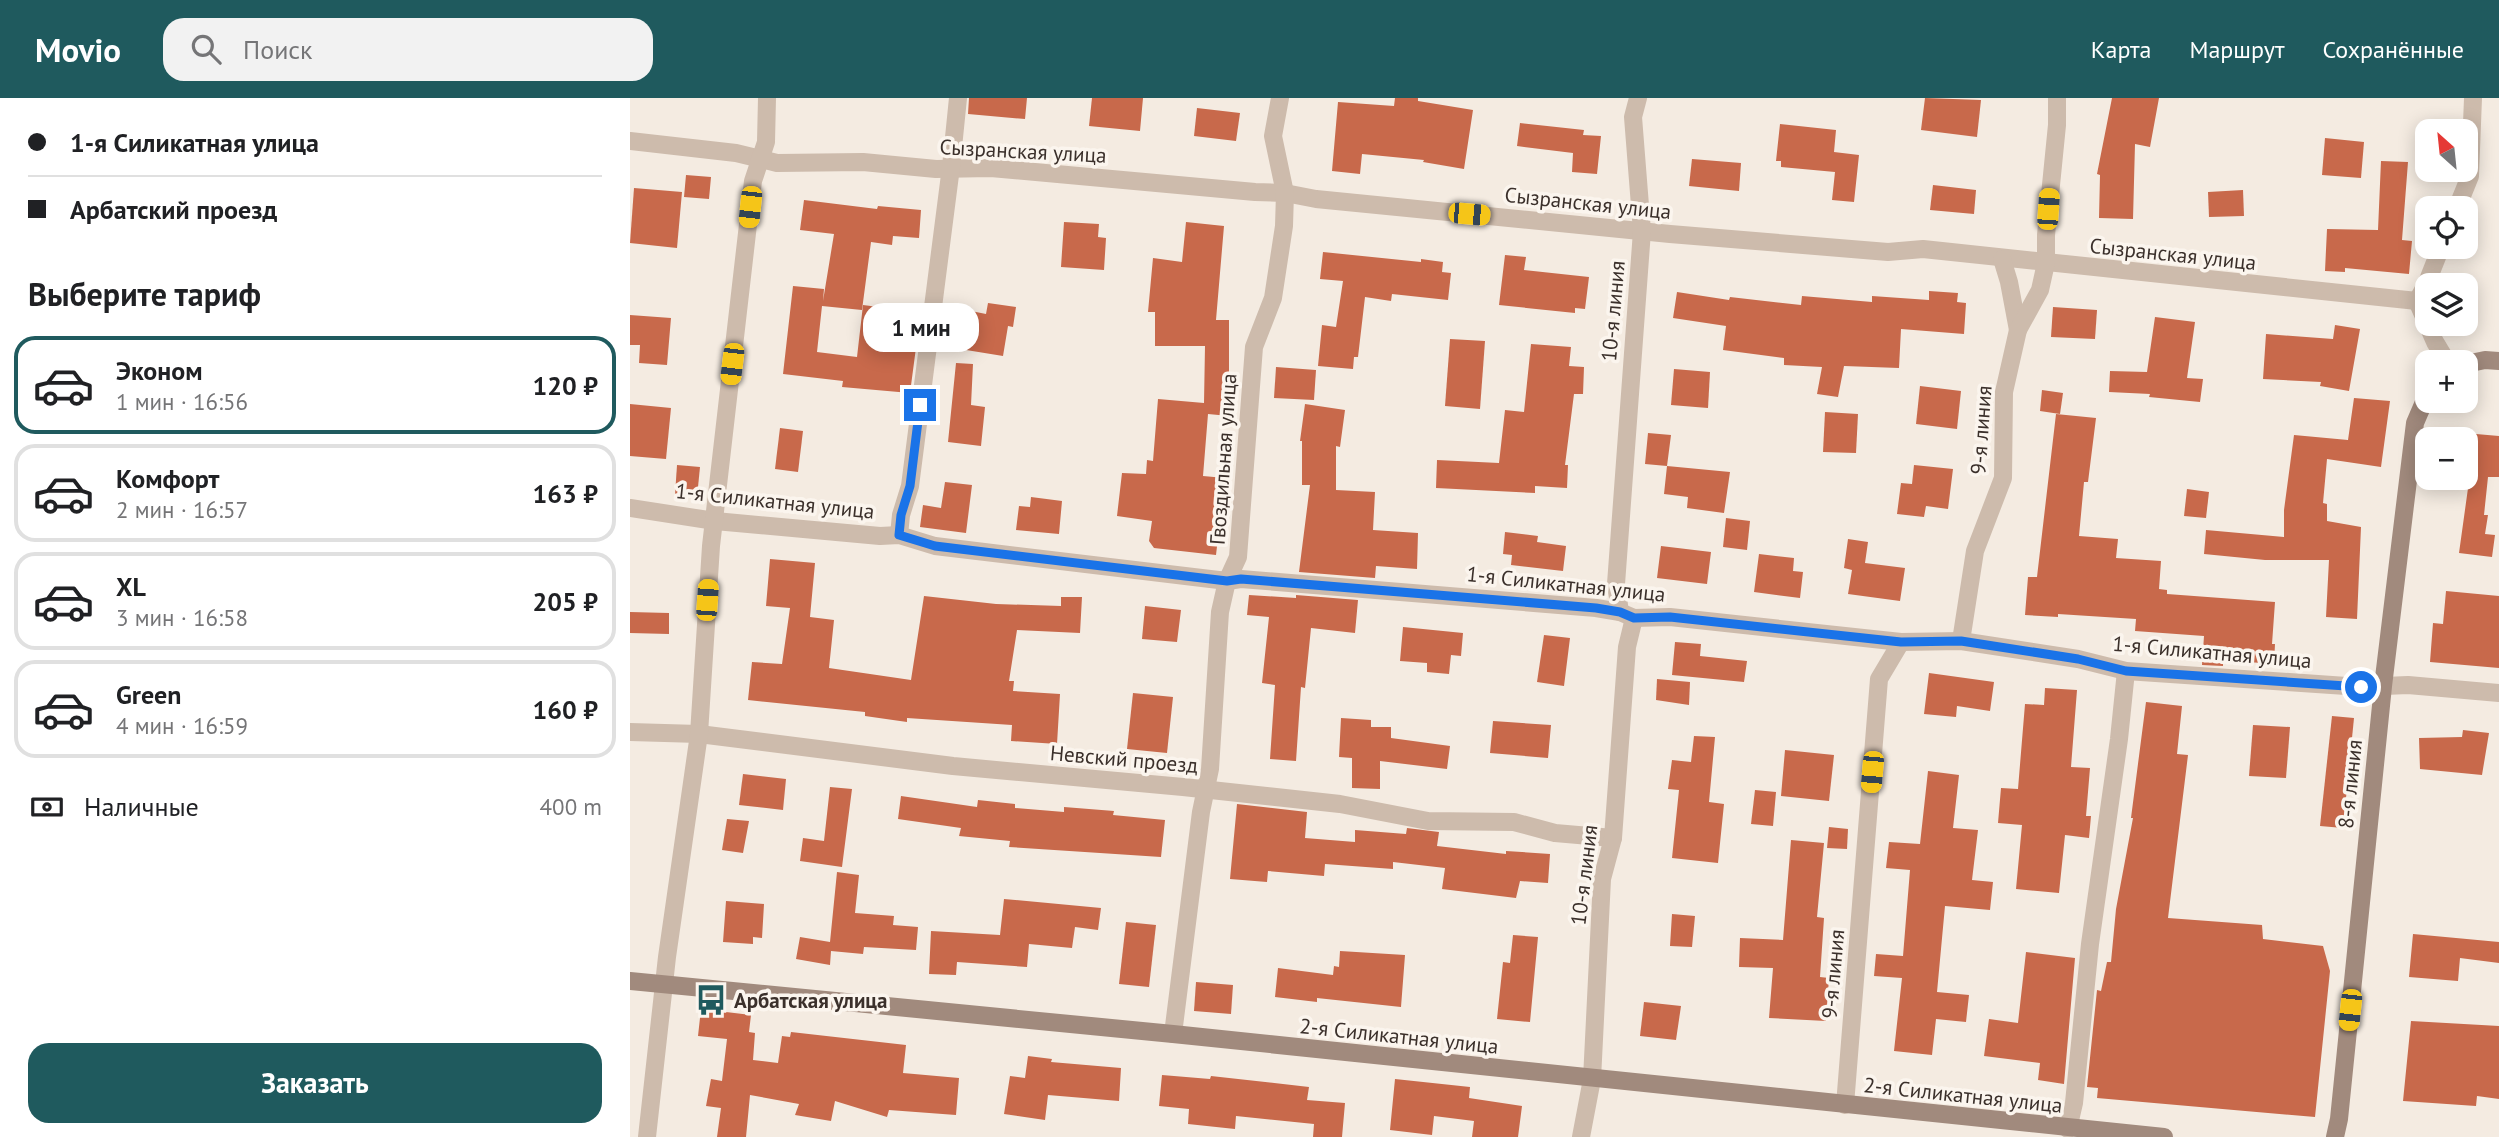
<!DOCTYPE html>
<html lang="ru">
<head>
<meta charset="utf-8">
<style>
	:root { --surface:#fff; --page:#f2f2f2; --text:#202124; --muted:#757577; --line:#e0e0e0; --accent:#1f5a5e }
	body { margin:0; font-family:"PT Sans",sans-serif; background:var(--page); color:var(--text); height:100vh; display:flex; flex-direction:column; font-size:26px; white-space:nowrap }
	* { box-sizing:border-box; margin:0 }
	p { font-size:23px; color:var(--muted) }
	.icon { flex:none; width:38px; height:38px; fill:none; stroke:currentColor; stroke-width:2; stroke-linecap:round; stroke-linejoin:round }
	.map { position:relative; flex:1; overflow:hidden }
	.details { display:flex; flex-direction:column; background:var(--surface); width:630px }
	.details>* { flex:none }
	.guide { display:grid; align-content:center; height:154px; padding:0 28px; background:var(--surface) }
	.needle { width:46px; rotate:333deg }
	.buttons { position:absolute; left:1785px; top:21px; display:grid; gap:14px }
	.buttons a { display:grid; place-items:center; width:63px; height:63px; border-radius:14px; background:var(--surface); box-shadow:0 4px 18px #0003; font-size:35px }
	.end { position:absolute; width:32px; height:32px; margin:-16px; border:9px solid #1a73e8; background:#fff; box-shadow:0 0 0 4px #fff }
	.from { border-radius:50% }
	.bubble { position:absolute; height:49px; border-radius:21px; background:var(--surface); box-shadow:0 4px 18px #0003; font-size:23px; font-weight:600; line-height:49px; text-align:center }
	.car { position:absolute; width:21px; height:42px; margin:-21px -10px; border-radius:9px; box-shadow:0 0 5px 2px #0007; background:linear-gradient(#f5c518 24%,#345 0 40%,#f5c518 0 76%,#345 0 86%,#f5c518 0) }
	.guide b { display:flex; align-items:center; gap:24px; height:66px; font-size:26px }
	.guide b+b { border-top:2px solid var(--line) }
	.guide i { width:18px; height:18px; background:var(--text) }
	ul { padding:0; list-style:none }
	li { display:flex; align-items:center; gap:21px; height:98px; margin:0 14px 10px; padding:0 14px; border:4px solid var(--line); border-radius:21px }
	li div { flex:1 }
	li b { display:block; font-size:26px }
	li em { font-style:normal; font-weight:600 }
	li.active { border-color:var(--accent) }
	li>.icon { width:63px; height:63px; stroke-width:1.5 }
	h2 { padding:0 28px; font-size:32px; line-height:84px }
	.pay { display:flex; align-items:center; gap:18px; height:77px; padding:0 28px; font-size:26px }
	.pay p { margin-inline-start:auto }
	.primary-button { display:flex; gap:14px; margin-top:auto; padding:14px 28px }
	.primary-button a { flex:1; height:80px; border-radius:21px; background:var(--accent); color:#fff; font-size:28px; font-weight:600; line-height:80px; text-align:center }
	header { display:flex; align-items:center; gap:42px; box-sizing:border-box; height:98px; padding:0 35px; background:var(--accent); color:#fff }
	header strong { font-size:33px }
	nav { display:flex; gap:38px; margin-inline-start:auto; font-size:24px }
	.search { width:490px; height:63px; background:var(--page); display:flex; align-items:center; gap:18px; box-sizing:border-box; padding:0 24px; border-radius:21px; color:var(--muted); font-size:26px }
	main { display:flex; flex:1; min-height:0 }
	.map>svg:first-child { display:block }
	.building { fill:#c8694b }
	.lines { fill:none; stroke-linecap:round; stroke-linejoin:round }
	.street { stroke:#cdbbac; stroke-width:18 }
	.secondary { stroke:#a18a7d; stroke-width:18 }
	.route { stroke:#1a73e8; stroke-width:9 }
	.labels { text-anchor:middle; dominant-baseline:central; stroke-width:7; stroke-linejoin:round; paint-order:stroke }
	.street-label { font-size:21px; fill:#3b302b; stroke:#fbf5ee }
	.poi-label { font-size:21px; font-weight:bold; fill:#3b302b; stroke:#fbf5ee; text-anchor:start }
</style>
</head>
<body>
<header>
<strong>Movio</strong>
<div class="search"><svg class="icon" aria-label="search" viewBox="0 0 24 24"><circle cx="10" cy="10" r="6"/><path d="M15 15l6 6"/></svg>Поиск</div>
<nav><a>Карта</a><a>Маршрут</a><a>Сохранённые</a></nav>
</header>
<main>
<section class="details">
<div class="guide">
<b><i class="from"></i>1-я Силикатная улица</b>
<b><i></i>Арбатский проезд</b>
</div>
<h2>Выберите тариф</h2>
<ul>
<li class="active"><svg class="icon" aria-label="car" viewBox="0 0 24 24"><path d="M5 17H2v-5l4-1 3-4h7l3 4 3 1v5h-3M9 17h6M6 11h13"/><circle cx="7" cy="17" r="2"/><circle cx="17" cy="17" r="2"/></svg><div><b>Эконом</b><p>1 мин · 16:56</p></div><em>120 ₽</em></li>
<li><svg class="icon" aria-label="car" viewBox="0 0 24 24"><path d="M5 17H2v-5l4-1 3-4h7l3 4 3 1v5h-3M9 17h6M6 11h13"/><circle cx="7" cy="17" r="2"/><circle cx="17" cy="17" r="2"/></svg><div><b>Комфорт</b><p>2 мин · 16:57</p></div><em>163 ₽</em></li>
<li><svg class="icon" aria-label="car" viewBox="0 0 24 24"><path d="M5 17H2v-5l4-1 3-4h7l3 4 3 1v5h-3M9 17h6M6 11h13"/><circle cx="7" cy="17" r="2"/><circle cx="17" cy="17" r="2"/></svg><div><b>XL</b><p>3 мин · 16:58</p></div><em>205 ₽</em></li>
<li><svg class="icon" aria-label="car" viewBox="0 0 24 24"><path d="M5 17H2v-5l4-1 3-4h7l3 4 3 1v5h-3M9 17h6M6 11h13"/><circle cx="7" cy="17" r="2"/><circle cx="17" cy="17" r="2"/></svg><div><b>Green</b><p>4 мин · 16:59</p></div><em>160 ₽</em></li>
</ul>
<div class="pay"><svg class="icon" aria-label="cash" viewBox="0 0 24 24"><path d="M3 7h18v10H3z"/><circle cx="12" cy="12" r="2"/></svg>Наличные<p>400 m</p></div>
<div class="primary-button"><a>Заказать</a></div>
</section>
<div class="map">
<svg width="1869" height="1039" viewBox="0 0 1869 1039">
	<rect width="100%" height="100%" fill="#f4ebe1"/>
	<g class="building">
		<polygon points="339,0 397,0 395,21 338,16"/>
		<polygon points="462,0 513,0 510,33 459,28"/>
		<polygon points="765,0 788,0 788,3 843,12 834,71 793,64 794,62 732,56 730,76 702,73 708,4 764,8"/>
		<polygon points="1295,0 1351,2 1347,39 1291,32"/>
		<polygon points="1482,0 1529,0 1520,49 1505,46 1503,121 1469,120 1470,77 1467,76"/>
		<polygon points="567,10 610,15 606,43 564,38"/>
		<polygon points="890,25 954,32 953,37 971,38 967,76 942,74 943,55 887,48"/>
		<polygon points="1150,26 1206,32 1204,54 1229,57 1224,104 1202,102 1205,74 1151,69 1151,63 1146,63"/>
		<polygon points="1695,40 1734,44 1731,80 1692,77"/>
		<polygon points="1062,61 1111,65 1109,93 1059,88"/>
		<polygon points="1751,63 1778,64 1772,142 1782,143 1779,176 1715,170 1715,174 1695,173 1697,131 1748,132"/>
		<polygon points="56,77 81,79 79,101 54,99"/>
		<polygon points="1303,87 1346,92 1344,116 1300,112"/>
		<polygon points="4,90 52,94 47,150 0,145"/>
		<polygon points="1613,92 1614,118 1579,119 1578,94"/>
		<polygon points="174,102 247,111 248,108 291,112 289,140 263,138 262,147 241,144 232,212 192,208 187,254 227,259 233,207 287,214 283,242 287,242 280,295 212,289 213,283 153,276 163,188 194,191 193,203 204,136 170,132"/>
		<polygon points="434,124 469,126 468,139 476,140 474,172 431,169"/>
		<polygon points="556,124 594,128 586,222 599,222 599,318 578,316 573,378 595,380 586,457 524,450 519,443 522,423 487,418 492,375 516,376 517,362 523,363 528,301 574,305 575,248 525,248 525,214 518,214 523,160 552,164"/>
		<polygon points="693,154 791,164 791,161 813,164 812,174 821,175 818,202 762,196 761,203 735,199 728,259 724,259 723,271 688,268 692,227 706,229 713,183 690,181"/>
		<polygon points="875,157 896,159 894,172 959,179 955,211 945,210 945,215 869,207"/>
		<polygon points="1299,193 1328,195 1327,204 1336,205 1334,236 1271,231 1269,270 1214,268 1208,299 1187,296 1192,269 1154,267 1154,260 1093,252 1096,228 1043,220 1047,194 1099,202 1100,199 1171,207 1172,198 1242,204 1242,198 1299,202"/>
		<polygon points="358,205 386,209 383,229 378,228 373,258 330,251 336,212 356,216"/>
		<polygon points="1423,209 1467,212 1465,241 1421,239"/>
		<polygon points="0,217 41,220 37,267 9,265 10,247 0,247"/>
		<polygon points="1525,219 1565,224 1557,280 1573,281 1570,304 1519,299 1520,296 1479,294 1480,273 1517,274"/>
		<polygon points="1705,227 1730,231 1719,293 1690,288 1691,284 1633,281 1636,236 1703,241"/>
		<polygon points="820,241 855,243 850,311 815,308"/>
		<polygon points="901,246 941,249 939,268 954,269 953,296 944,296 935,367 938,367 937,390 905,388 905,395 806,390 807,362 869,365 875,312 894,314"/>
		<polygon points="326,265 343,266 341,307 355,309 351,348 318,344"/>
		<polygon points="646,269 686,272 684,302 644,300"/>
		<polygon points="1044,271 1080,274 1078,310 1041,307"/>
		<polygon points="1290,288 1331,293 1327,331 1286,326"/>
		<polygon points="1412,292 1433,295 1430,316 1410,313"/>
		<polygon points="1724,300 1760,303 1751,369 1697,361 1693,405 1697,406 1697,423 1731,429 1727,521 1696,519 1699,462 1635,462 1574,456 1576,432 1654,439 1654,412 1664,337 1718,342"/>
		<polygon points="0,306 41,310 36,361 0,358"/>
		<polygon points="675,306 715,312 710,349 706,348 706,392 745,394 743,432 788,435 787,471 746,468 745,480 669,474 680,387 672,387 672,343 670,343"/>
		<polygon points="1195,314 1228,316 1226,355 1193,354"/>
		<polygon points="1426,316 1466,320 1458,384 1454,384 1449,438 1488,441 1486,460 1531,463 1529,491 1537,492 1537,496 1645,504 1642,546 1645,546 1644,566 1593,562 1593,568 1572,567 1574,538 1505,533 1506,521 1428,516 1428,519 1395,517 1398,479 1407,479"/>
		<polygon points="150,330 173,333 168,374 145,371"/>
		<polygon points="1018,335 1041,337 1037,368 1100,374 1094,415 1057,410 1058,399 1034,396 1037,368 1015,366"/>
		<polygon points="1846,336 1869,338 1869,379 1858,379 1854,417 1858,417 1855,436 1865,437 1862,459 1829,455 1839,383 1836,383 1836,352 1845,353"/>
		<polygon points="47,367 70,369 67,399 45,397"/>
		<polygon points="1284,367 1323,371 1318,411 1296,408 1294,419 1267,416 1271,385 1282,386"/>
		<polygon points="315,384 342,387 336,435 290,429 293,407 311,410"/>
		<polygon points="1557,391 1579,394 1576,420 1554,418"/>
		<polygon points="401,399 432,403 429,436 386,432 389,408 400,409"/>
		<polygon points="1096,420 1120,423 1117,452 1093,449"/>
		<polygon points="875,434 908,438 907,444 936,448 933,473 881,467 882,457 873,456"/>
		<polygon points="1218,441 1238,444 1235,465 1275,470 1270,503 1218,496 1222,472 1214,470"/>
		<polygon points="1031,448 1081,454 1077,486 1027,480"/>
		<polygon points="1129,456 1164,460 1163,473 1173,474 1170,500 1124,494"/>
		<polygon points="140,461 185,465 180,519 204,522 199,570 281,582 294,498 366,506 431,508 431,499 452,499 450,535 387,532 379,583 384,583 383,593 430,596 427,646 381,643 382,627 277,620 277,624 235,618 235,614 118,602 122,564 152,566 160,510 136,508"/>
		<polygon points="1816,493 1869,498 1869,570 1800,564 1803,525 1813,526"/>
		<polygon points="619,497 666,500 666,497 728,502 725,535 681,530 675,590 671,589 666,663 640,661 645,587 632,585 639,519 617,517"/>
		<polygon points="515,508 551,512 547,544 512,541"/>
		<polygon points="0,514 39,515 39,536 0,535"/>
		<polygon points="773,529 833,535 831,558 821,557 819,576 797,574 797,565 770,563"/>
		<polygon points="914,537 940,540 934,588 907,584"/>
		<polygon points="1045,544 1071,546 1070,558 1117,563 1114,584 1042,577"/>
		<polygon points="1299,575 1364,584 1360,613 1327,608 1326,619 1294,616"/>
		<polygon points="1027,581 1060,584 1059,607 1026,602"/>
		<polygon points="1415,590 1447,592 1441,669 1460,670 1456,718 1461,718 1459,740 1435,737 1429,795 1386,791 1392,727 1368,725 1371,690 1388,691 1395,606 1414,607"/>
		<polygon points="503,595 543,599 537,655 497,651"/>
		<polygon points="1516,604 1552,608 1547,656 1558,657 1538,820 1632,827 1633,841 1693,848 1700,873 1685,1019 1467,1000 1468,990 1457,989 1467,892 1471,893 1477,864 1481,864 1486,811 1503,720 1501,720"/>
		<polygon points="1702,618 1724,620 1713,730 1690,728"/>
		<polygon points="711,620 741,622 741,629 761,629 761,640 820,648 817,671 750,663 750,691 722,690 722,660 709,659"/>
		<polygon points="863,623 921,627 918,660 860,655"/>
		<polygon points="1623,627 1660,629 1656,680 1619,678"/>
		<polygon points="1833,632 1859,635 1852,677 1790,671 1789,640 1832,639"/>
		<polygon points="1064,638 1085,639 1079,704 1094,706 1088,765 1042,760 1049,692 1038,691 1042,662 1061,664"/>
		<polygon points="1155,652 1204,657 1199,703 1151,698"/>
		<polygon points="1298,673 1329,677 1323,730 1348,732 1342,782 1363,784 1360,812 1315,808 1307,894 1339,897 1336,924 1306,921 1302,957 1264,953 1272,880 1244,878 1246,856 1273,858 1280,772 1256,770 1259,744 1290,746"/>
		<polygon points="113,676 156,681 153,712 109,707"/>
		<polygon points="200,689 222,691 212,769 170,763 173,740 194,743"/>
		<polygon points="1125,692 1146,694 1143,728 1121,726"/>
		<polygon points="271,698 347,709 348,702 385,706 385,710 434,714 434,709 484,713 483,717 535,722 531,759 379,749 380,743 329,738 331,730 268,721"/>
		<polygon points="607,706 677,714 675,740 725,744 725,732 776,736 777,730 809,734 807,748 876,756 876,753 920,756 918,785 890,783 886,800 812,791 815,770 763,764 763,771 695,766 694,778 638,773 637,784 600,781"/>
		<polygon points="97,721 119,723 113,755 92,752"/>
		<polygon points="1199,729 1218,731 1217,751 1197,750"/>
		<polygon points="1161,742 1194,745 1187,819 1194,820 1190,879 1199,880 1196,923 1139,920 1143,870 1109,869 1110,840 1153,842"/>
		<polygon points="207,774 229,777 225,815 264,818 263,827 288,829 286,852 234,849 233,856 201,853 200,867 166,861 170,839 200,844"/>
		<polygon points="374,801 471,810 468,832 445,829 442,850 399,846 397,869 327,864 326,877 299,876 301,833 370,837"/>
		<polygon points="96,803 134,806 132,840 123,839 123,846 93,844"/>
		<polygon points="1042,816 1065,818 1062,849 1040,848"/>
		<polygon points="496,824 526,827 519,889 489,886"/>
		<polygon points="1783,836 1869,844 1869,865 1830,860 1828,883 1779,879"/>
		<polygon points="883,837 908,839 900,924 867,921 873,864 880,865"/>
		<polygon points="710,853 775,857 771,909 687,900 687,904 645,899 648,870 703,877 704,868 709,869"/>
		<polygon points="1396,854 1445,860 1434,986 1408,982 1410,965 1354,958 1359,921 1388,925"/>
		<polygon points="566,884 603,887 601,916 564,913"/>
		<polygon points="1014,904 1051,908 1046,942 1010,938"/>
		<polygon points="71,911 121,917 119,934 125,935 123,962 148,965 152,938 160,939 161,934 276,947 273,975 329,980 326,1017 259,1012 257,1019 205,1003 201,1023 165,1017 169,1006 120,997 116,1039 87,1039 91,1010 76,1008 81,981 92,983 97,941 68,938"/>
		<polygon points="1781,923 1869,928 1869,1001 1847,998 1846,1008 1773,1003"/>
		<polygon points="398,958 422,961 421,964 491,970 489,1003 418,997 415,1022 374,1016 380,978 395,980"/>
		<polygon points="532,977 580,981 581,978 679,989 677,1002 715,1005 712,1039 683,1039 684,1026 606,1018 605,1031 558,1026 559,1011 529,1008"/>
		<polygon points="765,981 840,989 839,1000 892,1008 888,1039 842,1039 844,1023 804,1018 802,1037 760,1032"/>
	</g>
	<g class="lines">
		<g class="street">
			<polyline points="0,43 106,55 147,65 233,64 306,71 361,70 625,94 655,95 686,101 1040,136 1258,154 1293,151 1787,203"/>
			<polyline points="1827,110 1840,78 1843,0"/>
			<polyline points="1811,149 1796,187 1787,203 1805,244 1817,264"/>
			<polyline points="1372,161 1379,184 1388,232"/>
			<polyline points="0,410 85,423 250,438 269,437 305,448 597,483 611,481 966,510 990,514 1004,520 1040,519 1271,544 1331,543 1448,561 1496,573 1731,589 1778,587 1869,595"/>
			<polyline points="269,437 271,417 280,388 321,69 328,0"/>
			<polyline points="990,514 986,486 1012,133 1003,19 1008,0"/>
			<polyline points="1331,543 1345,453 1373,380 1374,294 1388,232 1410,192 1416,165 1416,137 1427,27 1427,0"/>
			<polyline points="0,634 69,636 323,668 553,689 710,706 798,723 884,724 925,735 983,740"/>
			<polyline points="543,936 571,714 580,671 590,514 597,483 608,459 624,249 643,200 654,128 655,95 643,38 650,0"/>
			<polyline points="1215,1007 1249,581 1271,544"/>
			<polyline points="1438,1031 1444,1005 1460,846 1489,641 1496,573"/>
			<polyline points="17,1039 37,859 69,636 81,448 123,83 136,44 137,0"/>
			<polyline points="951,1039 962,981 972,781 983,740 997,549 1004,520"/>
		</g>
		<g class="secondary">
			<polyline points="1836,266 1855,262 1869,263"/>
			<polyline points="0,883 543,936 1534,1039"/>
			<polyline points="1705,1039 1709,1021 1753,588 1785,325 1797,297"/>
		</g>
	</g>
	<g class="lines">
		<polyline class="route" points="290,307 280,388 271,417 269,437 305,448 597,483 611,481 966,510 990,514 1004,520 1040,519 1271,544 1331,543 1448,561 1496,573 1731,589"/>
	</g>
	<defs>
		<symbol id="bus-bare" viewBox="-9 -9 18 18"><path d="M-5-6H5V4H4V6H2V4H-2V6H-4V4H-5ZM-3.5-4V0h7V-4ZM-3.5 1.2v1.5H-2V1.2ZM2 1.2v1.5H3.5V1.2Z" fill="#1f5a5e" stroke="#fbf5ee" stroke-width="2.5" paint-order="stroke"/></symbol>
	</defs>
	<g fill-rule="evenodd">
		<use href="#bus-bare" x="59" y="880" width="44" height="44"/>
	</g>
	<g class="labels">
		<g class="street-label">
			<text transform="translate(393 53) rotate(3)">Сызранская улица</text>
			<text transform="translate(958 105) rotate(6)">Сызранская улица</text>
			<text transform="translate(1543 156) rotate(6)">Сызранская улица</text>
			<text transform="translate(983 213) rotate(-85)">10-я линия</text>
			<text transform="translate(1351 332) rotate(-86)">9-я линия</text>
			<text transform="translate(593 361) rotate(-86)">Гвоздильная улица</text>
			<text transform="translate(145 403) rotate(6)">1-я Силикатная улица</text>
			<text transform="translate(936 486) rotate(6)">1-я Силикатная улица</text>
			<text transform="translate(1582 554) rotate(5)">1-я Силикатная улица</text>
			<text transform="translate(494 661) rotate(5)">Невский проезд</text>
			<text transform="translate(1720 686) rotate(-84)">8-я линия</text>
			<text transform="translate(954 777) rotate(-83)">10-я линия</text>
			<text transform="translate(1203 876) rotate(-85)">9-я линия</text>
			<text transform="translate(769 938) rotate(6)">2-я Силикатная улица</text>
			<text transform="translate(1333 997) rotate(6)">2-я Силикатная улица</text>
		</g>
		<g class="poi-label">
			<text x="104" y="902">Арбатская улица</text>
		</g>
	</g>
</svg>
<div class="buttons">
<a><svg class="needle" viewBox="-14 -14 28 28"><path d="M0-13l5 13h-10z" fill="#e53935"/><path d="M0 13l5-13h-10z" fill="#757577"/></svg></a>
<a><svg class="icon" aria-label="locate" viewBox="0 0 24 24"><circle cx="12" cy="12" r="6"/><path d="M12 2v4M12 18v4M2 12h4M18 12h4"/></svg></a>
<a><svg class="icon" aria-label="layers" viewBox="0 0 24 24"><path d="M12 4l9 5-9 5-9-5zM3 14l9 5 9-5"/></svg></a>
<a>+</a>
<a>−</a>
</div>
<i class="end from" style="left:1731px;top:589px"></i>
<i class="end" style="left:290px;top:307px"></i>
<div class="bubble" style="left:233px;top:205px;width:116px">1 мин</div>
<i class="car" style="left:120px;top:109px;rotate:186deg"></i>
<i class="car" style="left:1418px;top:111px;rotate:4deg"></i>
<i class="car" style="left:839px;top:116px;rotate:95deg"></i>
<i class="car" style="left:102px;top:266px;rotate:187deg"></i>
<i class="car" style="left:77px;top:502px;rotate:4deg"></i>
<i class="car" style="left:1242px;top:674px;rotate:185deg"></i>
<i class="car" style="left:1720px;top:912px;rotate:186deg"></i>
</div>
</main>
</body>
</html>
